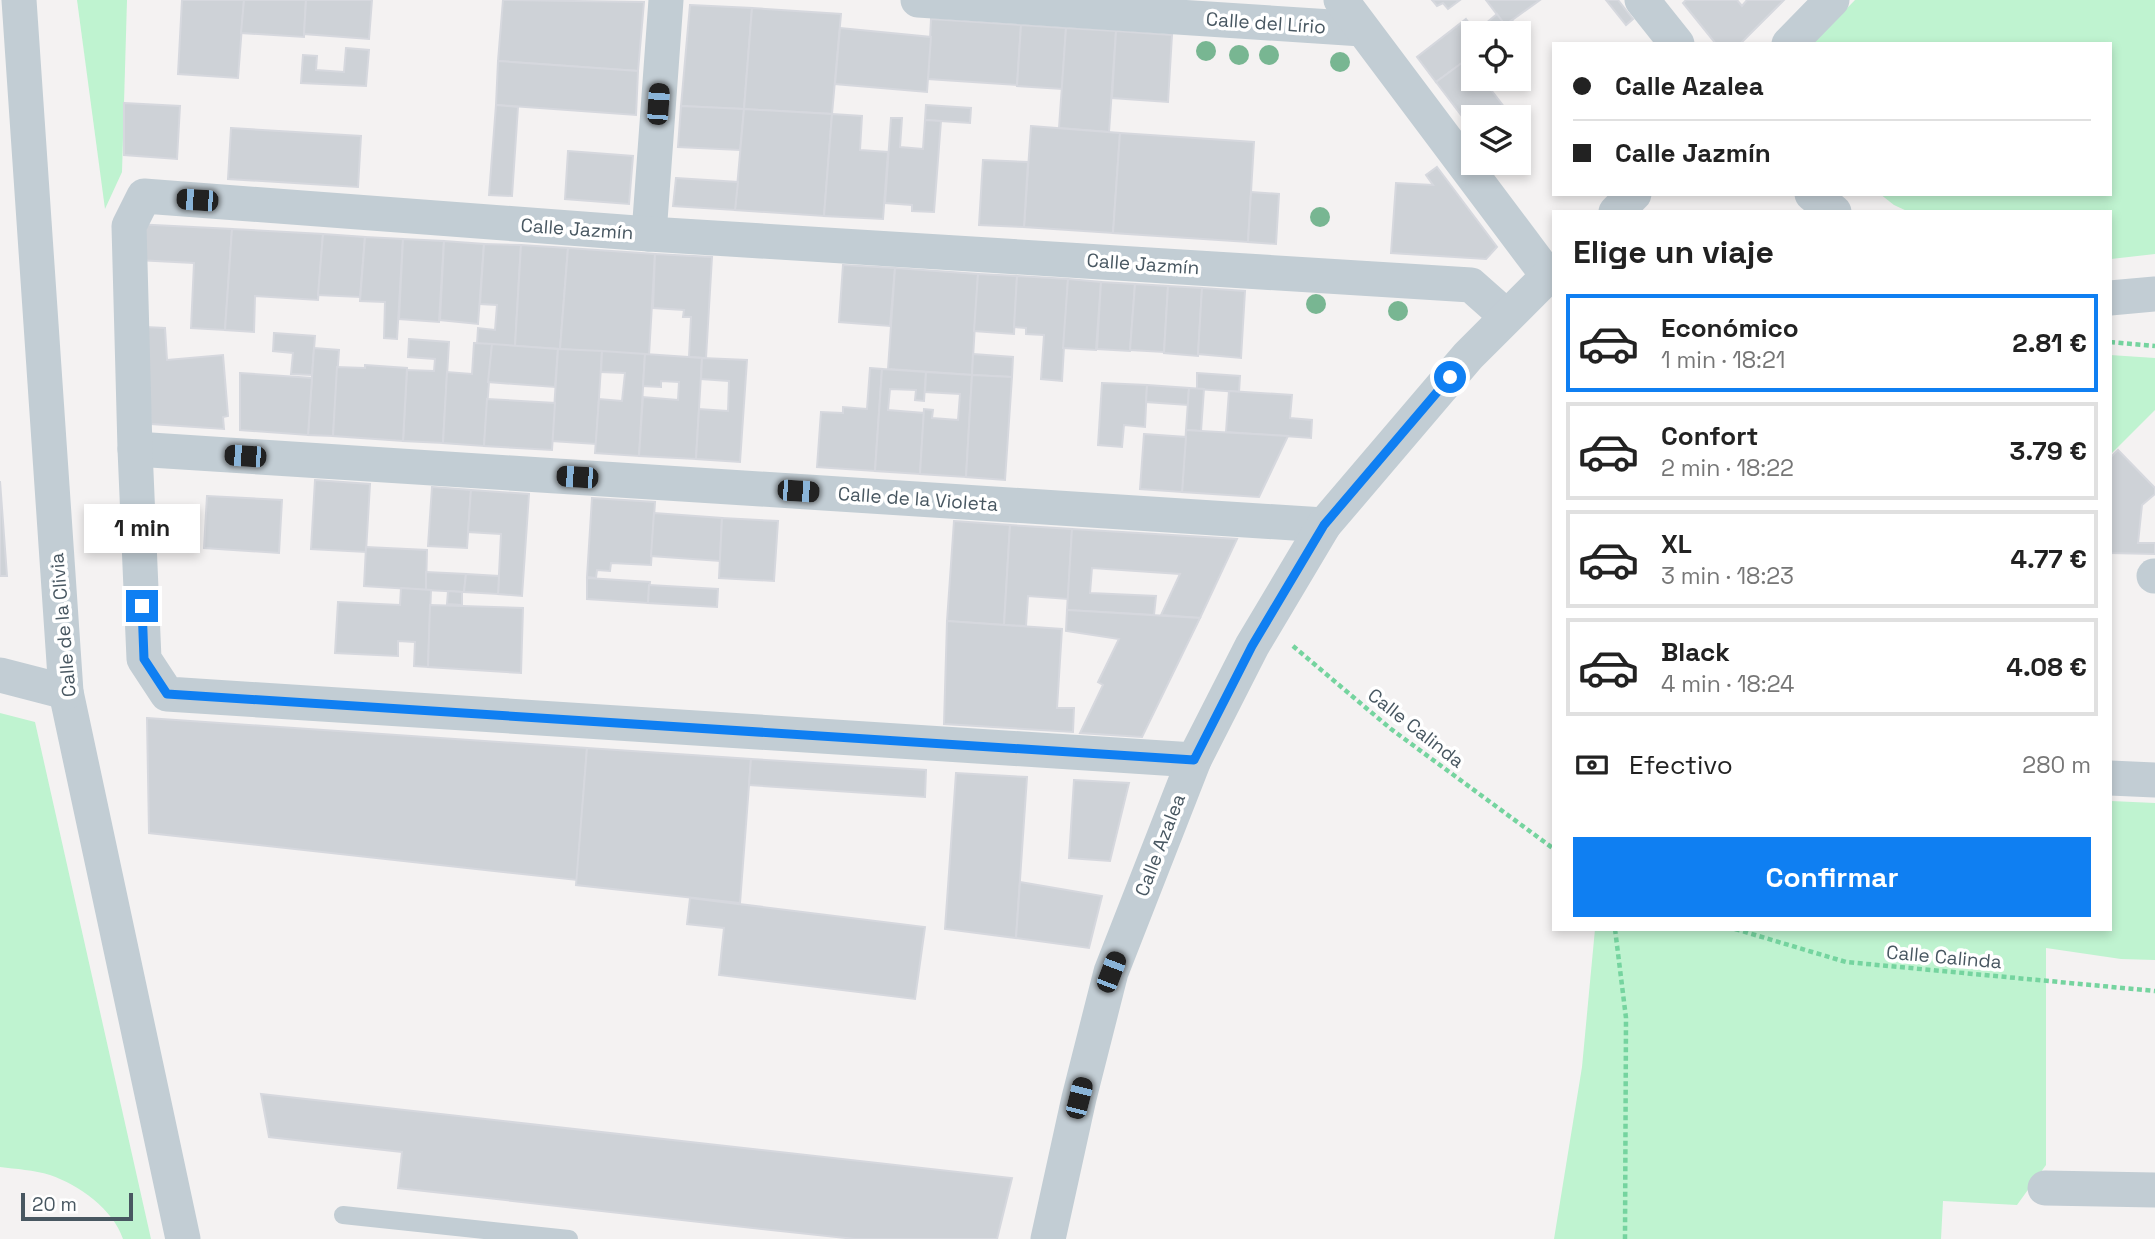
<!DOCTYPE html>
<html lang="es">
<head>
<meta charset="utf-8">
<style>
	:root { --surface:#fff; --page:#f2f2f2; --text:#222; --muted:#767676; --line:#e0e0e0; --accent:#0f7ff2 }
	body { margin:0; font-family:"Space Grotesk",sans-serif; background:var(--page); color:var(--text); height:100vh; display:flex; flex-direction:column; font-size:26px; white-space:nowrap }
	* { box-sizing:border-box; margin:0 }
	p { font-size:23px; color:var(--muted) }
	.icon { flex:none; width:38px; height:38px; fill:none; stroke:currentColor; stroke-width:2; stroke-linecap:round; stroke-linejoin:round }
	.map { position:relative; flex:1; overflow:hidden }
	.details { position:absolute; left:1552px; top:210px; width:560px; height:721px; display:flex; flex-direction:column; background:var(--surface); border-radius:0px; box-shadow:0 4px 10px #0003 }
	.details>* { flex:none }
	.banner { position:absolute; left:1552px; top:42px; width:560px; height:154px; border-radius:0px; box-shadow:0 4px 10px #0003; display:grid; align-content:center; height:154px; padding:0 21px; background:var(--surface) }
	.controls { position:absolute; left:1461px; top:21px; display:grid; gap:14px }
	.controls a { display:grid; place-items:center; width:70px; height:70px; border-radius:0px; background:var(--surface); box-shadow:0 4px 10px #0003; font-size:35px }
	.scale { position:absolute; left:21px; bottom:18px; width:112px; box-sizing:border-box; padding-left:7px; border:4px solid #485761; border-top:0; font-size:19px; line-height:24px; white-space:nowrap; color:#485761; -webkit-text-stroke:5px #fff; paint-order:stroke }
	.end { position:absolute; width:32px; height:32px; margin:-16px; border:9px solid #0f7ff2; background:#fff; box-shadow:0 0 0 4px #fff }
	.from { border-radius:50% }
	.bubble { position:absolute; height:49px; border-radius:0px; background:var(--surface); box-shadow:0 4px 10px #0003; font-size:23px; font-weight:700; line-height:49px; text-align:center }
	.car { position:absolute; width:21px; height:42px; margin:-21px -10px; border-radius:9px; box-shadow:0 0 5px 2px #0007; background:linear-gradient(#222 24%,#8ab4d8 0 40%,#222 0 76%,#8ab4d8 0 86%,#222 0) }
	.banner b { display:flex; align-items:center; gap:24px; height:66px; font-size:26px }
	.banner b+b { border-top:2px solid var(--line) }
	.banner i { width:18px; height:18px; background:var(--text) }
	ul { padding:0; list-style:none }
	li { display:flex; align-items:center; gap:21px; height:98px; margin:0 14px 10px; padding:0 7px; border:4px solid var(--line); border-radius:0px }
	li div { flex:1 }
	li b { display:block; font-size:26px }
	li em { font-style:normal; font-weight:700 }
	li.selected { border-color:var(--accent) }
	li>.icon { width:63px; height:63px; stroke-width:1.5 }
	h2 { padding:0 21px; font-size:32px; line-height:84px }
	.pay { display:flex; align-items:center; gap:18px; height:77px; padding:0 21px; font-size:26px }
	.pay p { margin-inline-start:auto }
	.action { display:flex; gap:14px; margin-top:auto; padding:14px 21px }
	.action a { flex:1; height:80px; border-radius:0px; background:var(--accent); color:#fff; font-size:28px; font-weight:700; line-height:80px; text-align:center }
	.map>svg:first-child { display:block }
	.green { fill:#bff3d0 }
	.building { fill:#ced2d7; stroke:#d6d8de; stroke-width:2 }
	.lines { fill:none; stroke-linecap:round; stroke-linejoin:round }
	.path { stroke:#75d49f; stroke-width:4.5; stroke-dasharray:5 3.5; stroke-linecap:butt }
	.lane { stroke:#c2cdd4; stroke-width:18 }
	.street { stroke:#c2cdd4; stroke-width:35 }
	.tree { fill:#78b692 }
	.route { stroke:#0f7ff2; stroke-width:9 }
	.labels { text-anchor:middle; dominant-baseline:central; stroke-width:7; stroke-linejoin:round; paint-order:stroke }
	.street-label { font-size:19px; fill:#485761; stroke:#fff }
</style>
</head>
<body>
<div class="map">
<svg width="2155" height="1239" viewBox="0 0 2155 1239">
	<rect width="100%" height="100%" fill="#f4f2f2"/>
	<g class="green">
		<polygon points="77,0 127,0 122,172 105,209"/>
		<polygon points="1855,0 2155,0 2155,254 2111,259 2110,212 1909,212 1894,205 1880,194 2110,194 2110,44 1812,44"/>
		<polygon points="2110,355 2155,358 2155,410 2111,454"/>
		<path d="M0,713L35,722L151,1239H123C113,1209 79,1185 50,1175C34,1170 16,1169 0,1167Z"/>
		<polygon points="2111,801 2155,803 2155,960 2121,959 2046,948 2046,1165 2017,1205 1943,1201 1941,1239 1554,1239 1582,1067 1595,929 2110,929"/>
	</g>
	<g class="building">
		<polygon points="182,0 244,0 238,78 178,74"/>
		<polygon points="244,0 306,0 304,37 241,33"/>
		<polygon points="306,0 372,0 369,39 304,34"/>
		<polygon points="503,0 644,2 638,71 498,61"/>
		<polygon points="1432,0 1460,0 1448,9 1443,3 1437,6"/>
		<polygon points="1486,0 1540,0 1505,25"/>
		<polygon points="1606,0 1618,0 1633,19 1626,25"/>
		<polygon points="1686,0 1737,0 1742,6 1747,0 1784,0 1740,44 1716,44 1683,3"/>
		<polygon points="690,5 752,8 744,109 681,106"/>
		<polygon points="752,8 841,14 832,114 744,109"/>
		<polygon points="1497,14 1505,25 1495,33 1480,33 1478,30"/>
		<polygon points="931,19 1021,25 1017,85 928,79"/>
		<polygon points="1466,19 1477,33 1465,41 1474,54 1436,82 1417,57"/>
		<polygon points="1512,20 1526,38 1519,43 1519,33 1495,33"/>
		<polygon points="1021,25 1066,28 1062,89 1017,86"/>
		<polygon points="840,28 931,37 927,92 835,84"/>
		<polygon points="1066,28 1116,31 1109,132 1059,128"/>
		<polygon points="1116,31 1172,35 1168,102 1112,98"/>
		<polygon points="346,48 369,50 366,86 301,83 303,55 317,56 316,70 344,72"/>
		<polygon points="1474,54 1474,79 1490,79 1485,82 1508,112 1503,115 1505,117 1474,117 1474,132 1436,82"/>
		<polygon points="498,61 638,71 636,115 496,105"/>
		<polygon points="124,103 180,106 177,159 124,155"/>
		<polygon points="496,105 518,107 512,196 489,195"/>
		<polygon points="926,105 971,108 970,123 925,120"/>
		<polygon points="681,106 744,109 740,150 678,147"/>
		<polygon points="744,109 832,114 824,216 735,210"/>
		<polygon points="832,114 862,116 860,150 888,152 883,219 824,216"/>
		<polygon points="891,118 902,118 900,147 923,149 925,120 941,121 934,212 912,211 912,205 885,203"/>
		<polygon points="1031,126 1120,133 1113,233 1024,227"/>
		<polygon points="231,128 361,136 358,187 228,179"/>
		<polygon points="1120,133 1254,142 1248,242 1113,233"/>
		<polygon points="568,151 633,156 629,204 565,199"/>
		<polygon points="983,160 1028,162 1024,227 979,225"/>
		<polygon points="1437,167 1497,247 1486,259 1391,253 1396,183 1433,185 1426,175"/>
		<polygon points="676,178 738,182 735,210 673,206"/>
		<polygon points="1251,192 1279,194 1276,244 1248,242"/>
		<polygon points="134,224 232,229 225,330 191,328 194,263 137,260"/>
		<polygon points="232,229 323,234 318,300 255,296 254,332 225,330"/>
		<polygon points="323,234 365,237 360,297 318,295"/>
		<polygon points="365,237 403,239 397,339 384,338 385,302 360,301"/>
		<polygon points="403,239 444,241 439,322 399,319"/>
		<polygon points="444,241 484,244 478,324 440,320"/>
		<polygon points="484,244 521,245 515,346 477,344 478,328 495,330 497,305 480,304"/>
		<polygon points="521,245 568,248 560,349 515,346"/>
		<polygon points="568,248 655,254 649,355 560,349"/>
		<polygon points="655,254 712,257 706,358 689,357 691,317 683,317 684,310 653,308"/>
		<polygon points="843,265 895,268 890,326 839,322"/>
		<polygon points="895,268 978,274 972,375 888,369"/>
		<polygon points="978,274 1017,276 1014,334 974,331"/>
		<polygon points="1017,276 1068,279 1062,381 1041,379 1044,335 1026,334 1026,328 1014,327"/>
		<polygon points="1068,279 1101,282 1096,350 1063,348"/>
		<polygon points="1101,282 1135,284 1130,351 1097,349"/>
		<polygon points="1135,284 1168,286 1164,352 1130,350"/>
		<polygon points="1168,286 1202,288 1198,356 1164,353"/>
		<polygon points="1202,288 1245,291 1241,358 1198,354"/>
		<polygon points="145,327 165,328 167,360 223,355 228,416 223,417 224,429 151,424"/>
		<polygon points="274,333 315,336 312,375 291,374 293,353 273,351"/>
		<polygon points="409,339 449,342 443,443 403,441 407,370 434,371 435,359 408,357"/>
		<polygon points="474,343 492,344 484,446 443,443 447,372 472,374"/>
		<polygon points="492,344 558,349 555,387 488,382"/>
		<polygon points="314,348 339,350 333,436 308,435"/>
		<polygon points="558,349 602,351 596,444 552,441"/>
		<polygon points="602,351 645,354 639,456 595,453 599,399 622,401 625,373 601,372"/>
		<polygon points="645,354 702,358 696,459 639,456 643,397 678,400 679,382 661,381 661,387 643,386"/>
		<polygon points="973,354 1013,357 1012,377 972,375"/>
		<polygon points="702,358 747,360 740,462 696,459 699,409 728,411 729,381 701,379"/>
		<polygon points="365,365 407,368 403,441 333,436 337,367 365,368"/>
		<polygon points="870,368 882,369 875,471 817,467 821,412 843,413 843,407 867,409"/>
		<polygon points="882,369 926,372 924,401 915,400 916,390 890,389 888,410 924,413 920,474 875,471"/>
		<polygon points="926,372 972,375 966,477 920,474 924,409 933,410 932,418 958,420 960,394 925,392"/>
		<polygon points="240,373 312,378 308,435 240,430"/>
		<polygon points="1197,373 1240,376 1239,392 1197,389"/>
		<polygon points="972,375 1012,377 1005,480 966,477"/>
		<polygon points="1102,383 1147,385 1145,427 1124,425 1122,447 1098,445"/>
		<polygon points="1147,385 1189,388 1188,405 1146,402"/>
		<polygon points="1189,388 1204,389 1201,431 1186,430"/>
		<polygon points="1229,391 1292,395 1290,418 1312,420 1311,438 1226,432"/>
		<polygon points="487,399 555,403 552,450 484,446"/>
		<polygon points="1186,430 1201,431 1288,436 1259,497 1182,492"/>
		<polygon points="1144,434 1186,437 1182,492 1140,489"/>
		<polygon points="2118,450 2155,488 2155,494 2142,505 2138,543 2155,543 2155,554 2110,553 2110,458"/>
		<polygon points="315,480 370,484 366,552 311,549"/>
		<polygon points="0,481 7,576 0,576"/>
		<polygon points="432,487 471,490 467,548 428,546"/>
		<polygon points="471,490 529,494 522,596 498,594 501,534 468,532"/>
		<polygon points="207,496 282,500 279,553 204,548"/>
		<polygon points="592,498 655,502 651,565 611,563 610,571 597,570 596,578 587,577"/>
		<polygon points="654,513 722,518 720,561 651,556"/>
		<polygon points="722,518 778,521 774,581 719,578"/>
		<polygon points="954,521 1010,525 1004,625 947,621"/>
		<polygon points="1010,525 1072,529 1068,599 1028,596 1026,626 1004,625"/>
		<polygon points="1072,529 1237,539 1200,618 1161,615 1180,574 1092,568 1090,593 1156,596 1154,615 1067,610"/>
		<polygon points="366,547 427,550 426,590 364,586"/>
		<polygon points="426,572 466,574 464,592 426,590"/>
		<polygon points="466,574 499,576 498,594 464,592"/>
		<polygon points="587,578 650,582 648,603 587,599"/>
		<polygon points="649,585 718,589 717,607 648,603"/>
		<polygon points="401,588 431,590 428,667 414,666 415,642 398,641 398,656 335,653 338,602 400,605"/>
		<polygon points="448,591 462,592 462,605 447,604"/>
		<polygon points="430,605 523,608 521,673 428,667"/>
		<polygon points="1067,610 1200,618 1142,737 1080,733 1103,685 1098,682 1119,639 1066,631"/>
		<polygon points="947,621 1062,629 1057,708 1074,708 1073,732 944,724"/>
		<polygon points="147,718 587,748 577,880 149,833"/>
		<polygon points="587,748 751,759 740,903 576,885"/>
		<polygon points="751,759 926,770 925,797 749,785"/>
		<polygon points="956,773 1027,777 1016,938 945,929"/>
		<polygon points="1074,780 1129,783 1110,861 1069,858"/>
		<polygon points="1020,882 1102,896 1089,948 1016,938"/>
		<polygon points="690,898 925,927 915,999 719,975 724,928 687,924"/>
		<polygon points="261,1094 1012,1178 997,1239 855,1239 771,1230 398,1188 402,1152 269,1137"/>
	</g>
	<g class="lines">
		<g class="path">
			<polyline points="2110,342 2155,346"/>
			<polyline points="1293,646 1391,729 1554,849"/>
			<polyline points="1615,929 1626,1018 1625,1239"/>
			<polyline points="1735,929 1846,962 2155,991"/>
		</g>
		<polyline class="lane" points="343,1215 569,1239"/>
		<g class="street">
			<polyline points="19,0 66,692 183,1239"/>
			<polyline points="918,0 1362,29"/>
			<polyline points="1341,0 1548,276"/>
			<polyline points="1642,0 1677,44"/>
			<polyline points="1789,44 1832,0"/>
			<polyline points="1812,194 1834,212"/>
			<polyline points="1616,212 1634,194"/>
			<polyline points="649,234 666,0"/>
			<polyline points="2110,298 2155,294"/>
			<polyline points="135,449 1324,525"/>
			<polyline points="2154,576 2155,576"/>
			<polyline points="0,675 66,692"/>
			<polyline points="1194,760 167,694 144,659 135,449 129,226 144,196 649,234 1471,285 1506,316"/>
			<polyline points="2110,778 2155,780"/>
			<polyline points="2045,1188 2155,1190"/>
			<polyline points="1048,1239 1079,1098 1111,972 1194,760 1252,646 1324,525 1468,356 1554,270"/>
		</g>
	</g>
	<g class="tree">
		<circle cx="1206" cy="51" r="10"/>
		<circle cx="1239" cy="55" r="10"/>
		<circle cx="1269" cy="55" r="10"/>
		<circle cx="1340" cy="62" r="10"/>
		<circle cx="1320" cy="217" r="10"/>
		<circle cx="1316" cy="304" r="10"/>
		<circle cx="1398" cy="311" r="10"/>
	</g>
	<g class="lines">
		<polyline class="route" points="142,606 144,659 167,694 1194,760 1252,646 1324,525 1450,377"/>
	</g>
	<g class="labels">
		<g class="street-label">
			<text transform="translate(1266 23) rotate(4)">Calle del Lírio</text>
			<text transform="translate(577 229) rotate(4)">Calle Jazmín</text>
			<text transform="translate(1143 264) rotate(4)">Calle Jazmín</text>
			<text transform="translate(918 499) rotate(4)">Calle de la Violeta</text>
			<text transform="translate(63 625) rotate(-95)">Calle de la Clivia</text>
			<text transform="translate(1416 728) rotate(38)">Calle Calinda</text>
			<text transform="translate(1160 845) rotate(-69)">Calle Azalea</text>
			<text transform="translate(1944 957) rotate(5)">Calle Calinda</text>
		</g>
	</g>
</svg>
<div class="controls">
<a><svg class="icon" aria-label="locate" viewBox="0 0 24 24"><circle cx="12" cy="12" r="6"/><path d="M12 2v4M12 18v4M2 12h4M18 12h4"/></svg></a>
<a><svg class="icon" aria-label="layers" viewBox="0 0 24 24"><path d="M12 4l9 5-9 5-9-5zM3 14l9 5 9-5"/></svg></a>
</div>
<div class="scale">20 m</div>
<i class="end from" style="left:1450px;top:377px"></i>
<i class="end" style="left:142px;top:606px"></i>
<div class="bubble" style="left:84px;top:504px;width:116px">1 min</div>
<i class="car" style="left:658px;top:104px;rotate:4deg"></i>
<i class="car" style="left:197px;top:200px;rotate:274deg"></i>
<i class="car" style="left:245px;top:456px;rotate:274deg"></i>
<i class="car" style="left:577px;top:477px;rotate:274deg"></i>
<i class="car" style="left:798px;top:491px;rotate:94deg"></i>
<i class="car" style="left:1111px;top:972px;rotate:21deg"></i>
<i class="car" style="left:1079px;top:1098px;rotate:14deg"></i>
<div class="banner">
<b><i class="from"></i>Calle Azalea</b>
<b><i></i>Calle Jazmín</b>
</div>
<section class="details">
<h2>Elige un viaje</h2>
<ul>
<li class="selected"><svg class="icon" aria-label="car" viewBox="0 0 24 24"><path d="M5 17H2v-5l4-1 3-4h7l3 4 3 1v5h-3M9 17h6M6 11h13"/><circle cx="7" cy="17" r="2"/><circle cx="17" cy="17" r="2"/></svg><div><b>Económico</b><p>1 min · 18:21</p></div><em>2.81 €</em></li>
<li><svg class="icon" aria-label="car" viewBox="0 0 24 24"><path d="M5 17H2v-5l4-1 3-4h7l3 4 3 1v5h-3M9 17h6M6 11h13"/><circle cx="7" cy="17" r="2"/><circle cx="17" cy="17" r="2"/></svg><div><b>Confort</b><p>2 min · 18:22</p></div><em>3.79 €</em></li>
<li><svg class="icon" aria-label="car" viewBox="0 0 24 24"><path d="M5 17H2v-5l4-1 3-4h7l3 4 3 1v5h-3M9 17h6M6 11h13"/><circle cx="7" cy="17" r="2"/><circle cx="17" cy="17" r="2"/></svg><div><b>XL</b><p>3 min · 18:23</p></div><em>4.77 €</em></li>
<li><svg class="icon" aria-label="car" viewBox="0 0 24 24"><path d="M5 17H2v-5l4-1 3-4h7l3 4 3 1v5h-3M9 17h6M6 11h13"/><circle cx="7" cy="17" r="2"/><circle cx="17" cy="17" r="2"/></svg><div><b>Black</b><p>4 min · 18:24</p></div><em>4.08 €</em></li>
</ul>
<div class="pay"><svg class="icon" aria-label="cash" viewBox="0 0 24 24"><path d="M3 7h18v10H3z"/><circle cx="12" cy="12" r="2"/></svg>Efectivo<p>280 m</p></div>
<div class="action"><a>Confirmar</a></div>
</section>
</div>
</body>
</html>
